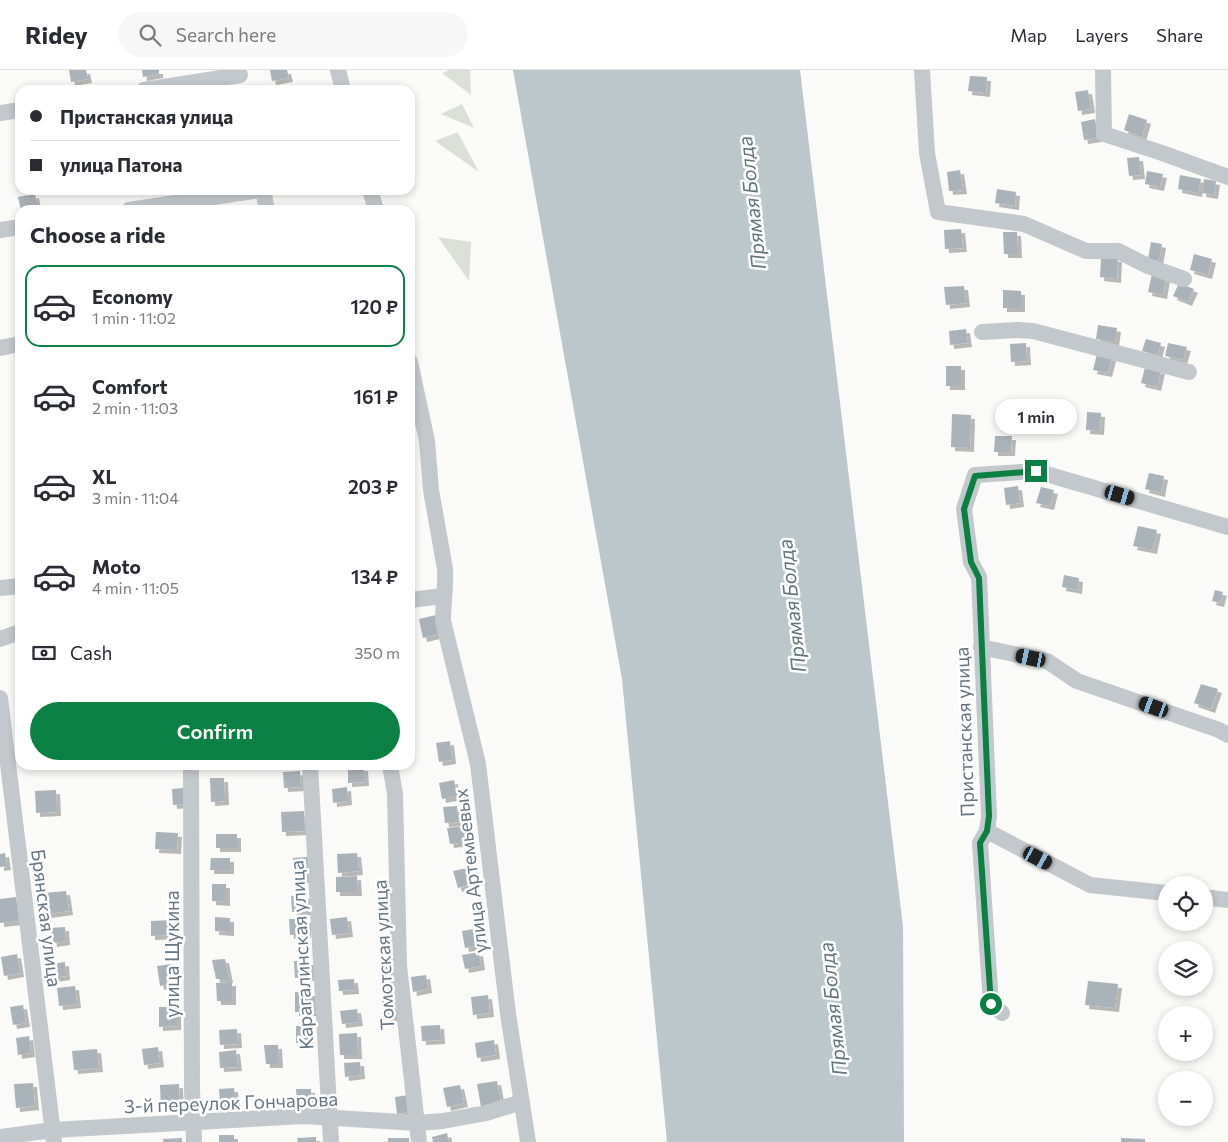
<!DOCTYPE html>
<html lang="en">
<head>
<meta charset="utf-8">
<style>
	:root { --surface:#fff; --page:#f7f7f7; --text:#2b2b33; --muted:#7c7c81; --line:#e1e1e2; --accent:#0b8043 }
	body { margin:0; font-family:Commissioner,sans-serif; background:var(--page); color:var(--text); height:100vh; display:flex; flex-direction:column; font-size:19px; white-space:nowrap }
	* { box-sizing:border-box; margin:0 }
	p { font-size:16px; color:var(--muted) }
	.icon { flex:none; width:28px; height:28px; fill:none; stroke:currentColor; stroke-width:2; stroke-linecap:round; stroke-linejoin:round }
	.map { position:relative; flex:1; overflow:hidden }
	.drawer { position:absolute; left:15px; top:135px; width:400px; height:565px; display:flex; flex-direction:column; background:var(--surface); border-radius:15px; box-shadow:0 2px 8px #0003 }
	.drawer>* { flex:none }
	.guide { position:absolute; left:15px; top:15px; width:400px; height:110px; border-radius:15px; box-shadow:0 2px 8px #0003; display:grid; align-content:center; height:110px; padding:0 15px; background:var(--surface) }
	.buttons { position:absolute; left:1158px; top:806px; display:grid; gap:10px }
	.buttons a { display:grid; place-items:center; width:55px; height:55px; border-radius:50%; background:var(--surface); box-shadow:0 2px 8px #0003; font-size:25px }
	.end { position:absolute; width:22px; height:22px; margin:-11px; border:6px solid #0b8043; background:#fff; box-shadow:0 0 0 2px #fff }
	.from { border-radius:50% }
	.bubble { position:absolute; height:35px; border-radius:18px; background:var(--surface); box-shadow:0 2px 8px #0003; font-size:16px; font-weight:600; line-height:35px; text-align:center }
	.car { position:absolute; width:15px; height:30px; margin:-15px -8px; border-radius:6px; box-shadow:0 0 4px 1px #0007; background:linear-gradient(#222 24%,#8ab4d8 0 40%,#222 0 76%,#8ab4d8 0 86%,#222 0) }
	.guide b { display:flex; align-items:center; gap:18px; height:48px; font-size:19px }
	.guide b+b { border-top:1px solid var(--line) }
	.guide i { width:12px; height:12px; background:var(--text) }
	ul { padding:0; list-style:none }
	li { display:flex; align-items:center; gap:15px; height:82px; margin:0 10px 8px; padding:0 5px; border:2px solid transparent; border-radius:15px }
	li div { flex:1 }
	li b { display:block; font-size:19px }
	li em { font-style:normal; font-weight:600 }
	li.active { border-color:var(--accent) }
	li>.icon { width:45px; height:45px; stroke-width:1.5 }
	h2 { padding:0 15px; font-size:22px; line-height:60px }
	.pay { display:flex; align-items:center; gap:12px; height:55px; padding:0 15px; font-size:19px }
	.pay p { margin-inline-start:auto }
	.button { display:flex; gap:10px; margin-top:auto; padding:10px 15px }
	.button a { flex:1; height:58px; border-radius:30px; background:var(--accent); color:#fff; font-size:20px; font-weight:600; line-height:58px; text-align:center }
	header { display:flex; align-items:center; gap:30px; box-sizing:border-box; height:70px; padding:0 25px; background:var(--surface); border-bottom:1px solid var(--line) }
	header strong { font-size:24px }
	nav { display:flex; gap:28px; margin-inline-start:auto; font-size:18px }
	.search { width:350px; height:45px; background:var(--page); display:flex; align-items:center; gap:12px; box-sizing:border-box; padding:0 18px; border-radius:28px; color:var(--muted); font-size:19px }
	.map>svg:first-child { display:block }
	.green { fill:#dadfd7 }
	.water { fill:#bbc7cb }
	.building { fill:#aab3b9; filter:url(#shadow) }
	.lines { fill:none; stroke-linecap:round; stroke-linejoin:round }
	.minor { stroke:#c3c8cc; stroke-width:16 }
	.route { stroke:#0b8043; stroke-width:6 }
	.labels { text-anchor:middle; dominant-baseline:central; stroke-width:5; stroke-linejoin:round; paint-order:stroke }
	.street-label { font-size:19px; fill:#657683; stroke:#fff }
	.water-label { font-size:20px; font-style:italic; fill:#60757c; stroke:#fff }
</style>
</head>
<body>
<header>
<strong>Ridey</strong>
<div class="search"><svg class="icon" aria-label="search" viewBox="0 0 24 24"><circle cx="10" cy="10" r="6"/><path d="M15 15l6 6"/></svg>Search here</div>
<nav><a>Map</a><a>Layers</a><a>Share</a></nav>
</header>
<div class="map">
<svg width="1228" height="1072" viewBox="0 0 1228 1072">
	<defs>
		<filter id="shadow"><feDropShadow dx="4" dy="4" stdDeviation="0" flood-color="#0004"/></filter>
	</defs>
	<rect width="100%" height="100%" fill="#fafaf8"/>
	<g class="green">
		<polygon points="450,0 470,0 471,25 442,3"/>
		<polygon points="462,34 474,58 441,44"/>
		<polygon points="458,62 458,63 479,102 435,71"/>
		<polygon points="438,167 471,172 469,211"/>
	</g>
	<polygon class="water" points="513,0 800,0 903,857 904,1072 667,1072 622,609"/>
	<g class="building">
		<polygon points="69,0 86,0 88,9 71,12"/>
		<polygon points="142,0 159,0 159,4 143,7"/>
		<polygon points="270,0 287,0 289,8 272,11"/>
		<polygon points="970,6 987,7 986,23 968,21"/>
		<polygon points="1088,20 1091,39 1078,41 1075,22"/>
		<polygon points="1129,44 1147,50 1142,67 1124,60"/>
		<polygon points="1095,49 1098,68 1084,70 1081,52"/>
		<polygon points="1139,87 1141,105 1129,106 1127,88"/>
		<polygon points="960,100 963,120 949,121 947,102"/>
		<polygon points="1147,101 1163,104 1160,117 1145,114"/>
		<polygon points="1180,105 1201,109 1198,123 1178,119"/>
		<polygon points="1204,109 1216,111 1214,125 1202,123"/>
		<polygon points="997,119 1016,122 1015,136 995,133"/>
		<polygon points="35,124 38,140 21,140 18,127"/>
		<polygon points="961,159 963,178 945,179 944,160"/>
		<polygon points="1003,162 1017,162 1018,184 1004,184"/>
		<polygon points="1151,172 1162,174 1159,191 1148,189"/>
		<polygon points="1194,184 1212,189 1208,205 1190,200"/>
		<polygon points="1101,187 1118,188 1117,209 1100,207"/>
		<polygon points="1152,204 1166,207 1163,225 1148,222"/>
		<polygon points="1179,213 1194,219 1188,232 1173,226"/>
		<polygon points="964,216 966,233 946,235 944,217"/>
		<polygon points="1003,220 1021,221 1021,238 1003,238"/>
		<polygon points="1098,255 1117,258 1115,272 1096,269"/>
		<polygon points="966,259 968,273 950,275 949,261"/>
		<polygon points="1146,269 1161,273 1158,285 1142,281"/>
		<polygon points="1026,273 1027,291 1011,292 1010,274"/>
		<polygon points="1168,273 1187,277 1183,290 1165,286"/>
		<polygon points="1097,284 1112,287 1108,303 1093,300"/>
		<rect x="946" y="296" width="15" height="20"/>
		<polygon points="1145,297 1161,300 1157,317 1141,313"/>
		<polygon points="1087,342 1101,343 1100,361 1086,360"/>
		<polygon points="952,344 971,345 970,378 951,377"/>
		<polygon points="995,366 1012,366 1011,382 994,382"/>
		<polygon points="1149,403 1164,406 1161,423 1145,419"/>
		<polygon points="1018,416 1020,433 1006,435 1004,418"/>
		<polygon points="1041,417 1054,420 1050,436 1036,433"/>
		<polygon points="1138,456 1157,460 1153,480 1133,476"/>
		<polygon points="1064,505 1079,508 1078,520 1062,517"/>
		<polygon points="1215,520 1223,522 1220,533 1212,531"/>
		<polygon points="436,545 440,564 423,568 419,549"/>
		<polygon points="1201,614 1218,619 1211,639 1194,633"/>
		<polygon points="450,671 452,690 439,692 436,673"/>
		<polygon points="364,697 365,712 348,713 348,698"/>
		<polygon points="300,701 301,717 284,718 283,702"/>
		<polygon points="210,708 224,708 225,731 211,732"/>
		<polygon points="454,710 457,726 442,729 439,713"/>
		<polygon points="347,717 348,731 333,733 332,719"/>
		<polygon points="183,718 185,734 173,735 172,719"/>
		<polygon points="56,720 57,742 36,743 35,721"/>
		<polygon points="457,736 459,752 445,753 443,737"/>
		<polygon points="304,741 305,761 282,762 281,742"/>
		<polygon points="463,756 466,772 450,774 447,758"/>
		<polygon points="156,762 178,763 177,780 155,779"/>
		<rect x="216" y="764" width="21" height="14"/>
		<polygon points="5,783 7,796 0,797 0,784"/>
		<polygon points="357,783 359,801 338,803 337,784"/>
		<polygon points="308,787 308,809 294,809 293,788"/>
		<polygon points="211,788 230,788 230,800 210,800"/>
		<polygon points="467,798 471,814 458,818 453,801"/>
		<polygon points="357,806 358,822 336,822 336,807"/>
		<polygon points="212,814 226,814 226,832 212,831"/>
		<polygon points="66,821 69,841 47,844 44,823"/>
		<polygon points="306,825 307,841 292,842 291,826"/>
		<polygon points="16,827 19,851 0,853 0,829"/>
		<polygon points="215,847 230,848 230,862 215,861"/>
		<polygon points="347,847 349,863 332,865 330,849"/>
		<polygon points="289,849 307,849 307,864 290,865"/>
		<polygon points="173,850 174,865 151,866 151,851"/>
		<polygon points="65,857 66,871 53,873 51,858"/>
		<polygon points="479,858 482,875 465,878 462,861"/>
		<polygon points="479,882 481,896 465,899 462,885"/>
		<polygon points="17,884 20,903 4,906 1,887"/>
		<polygon points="225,889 229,909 216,909 212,890"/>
		<polygon points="393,890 396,908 381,910 379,892"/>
		<polygon points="294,891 310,891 310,907 295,908"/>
		<polygon points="65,892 66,906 53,908 52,894"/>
		<polygon points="172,894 174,914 160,916 157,896"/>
		<polygon points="426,905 428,919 413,922 411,907"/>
		<polygon points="354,909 355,920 339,921 338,910"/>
		<polygon points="1088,911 1118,914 1115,938 1085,935"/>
		<polygon points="232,912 232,931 217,931 216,913"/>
		<polygon points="75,916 77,934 59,936 57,918"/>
		<rect x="295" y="922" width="17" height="20"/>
		<polygon points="488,925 490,943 473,945 471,927"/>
		<polygon points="398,929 401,946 384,949 382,931"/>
		<polygon points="23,935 26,953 13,955 10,937"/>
		<polygon points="159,937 177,937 177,956 159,957"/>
		<polygon points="357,939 359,952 342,954 340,941"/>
		<polygon points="440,955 441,970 422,971 421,956"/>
		<polygon points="296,956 309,956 310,972 296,973"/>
		<polygon points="237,959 238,974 220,975 219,960"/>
		<polygon points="357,963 358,985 340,985 339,964"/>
		<polygon points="29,966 31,983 18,985 16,968"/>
		<polygon points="494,970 496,985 477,988 475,973"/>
		<polygon points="264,975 278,975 279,994 266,994"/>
		<polygon points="158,977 160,993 144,995 142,979"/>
		<polygon points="97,979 99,998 74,1000 72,981"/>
		<polygon points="236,980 238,997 220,998 219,982"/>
		<polygon points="360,992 361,1005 345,1007 344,993"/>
		<polygon points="497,1011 501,1033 481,1037 477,1014"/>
		<polygon points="33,1013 35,1036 16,1038 14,1014"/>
		<polygon points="179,1014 180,1038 161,1039 160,1015"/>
		<polygon points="460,1015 464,1033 447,1037 443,1018"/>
		<polygon points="234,1018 236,1035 220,1036 219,1019"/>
		<polygon points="296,1019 311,1019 312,1032 297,1033"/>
		<polygon points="409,1025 411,1042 397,1044 395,1027"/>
		<polygon points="447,1063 449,1072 433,1072 432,1067"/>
		<rect x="219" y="1065" width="15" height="7"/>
		<polygon points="316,1067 316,1072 298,1072 297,1068"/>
		<polygon points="182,1068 182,1072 163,1072 163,1069"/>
		<rect x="388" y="1068" width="21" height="4"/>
		<polygon points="1121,1068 1145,1069 1145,1072 1121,1072"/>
	</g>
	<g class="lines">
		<g class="minor">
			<polyline points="338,0 343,20"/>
			<polyline points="922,0 927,83 938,142 1024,154 1086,181 1118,181 1148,196 1184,209"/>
			<polyline points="1103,0 1104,64 1162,83 1228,107"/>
			<polyline points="144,20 240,5"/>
			<polyline points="0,43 20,40"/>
			<polyline points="263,120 267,140"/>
			<polyline points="370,120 376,140"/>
			<polyline points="129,140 260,120"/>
			<polyline points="0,160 20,157"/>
			<polyline points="982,262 1017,260 1033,261 1189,302"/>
			<polyline points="0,278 20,274"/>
			<path d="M410,292L427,371L431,420L445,499C446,517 443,533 443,551L478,694L508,944L528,1072"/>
			<polyline points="0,518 20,516"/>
			<polyline points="410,530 443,526"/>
			<polyline points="0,569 20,562"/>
			<polyline points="981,577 1047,591 1077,611 1219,660 1228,665"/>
			<polyline points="0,628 54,1072"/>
			<polyline points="191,695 192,1018 194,1072"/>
			<polyline points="310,695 331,1072"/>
			<polyline points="390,695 395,724 399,896 419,1072"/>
			<polyline points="987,761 1090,815 1166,823"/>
			<polyline points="1204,827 1228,830"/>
			<polyline points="1002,943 991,934 980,773 987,761 989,746 979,507 971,492 964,439 975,405 1036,401 1228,457"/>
			<polyline points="0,1067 53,1060 303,1046 417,1053 443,1051 486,1043 522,1032"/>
		</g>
	</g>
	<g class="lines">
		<polyline class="route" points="991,934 980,773 987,761 989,746 979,508 971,492 964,439 975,406 1036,401"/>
	</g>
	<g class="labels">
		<g class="street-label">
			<text transform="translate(964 662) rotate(-92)">Пристанская улица</text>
			<text transform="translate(470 801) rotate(-97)">улица Артемьевых</text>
			<text transform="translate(47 848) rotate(83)">Брянская улица</text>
			<text transform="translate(171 884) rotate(-90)">улица Щукина</text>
			<text transform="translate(301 885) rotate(-93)">Карагалинская улица</text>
			<text transform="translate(383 885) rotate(-93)">Томотская улица</text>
			<text transform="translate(231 1032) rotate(-2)">3-й переулок Гончарова</text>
		</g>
		<g class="water-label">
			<text transform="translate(751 133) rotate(-96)">Прямая Болда</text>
			<text transform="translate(791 536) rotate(-96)">Прямая Болда</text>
			<text transform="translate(832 939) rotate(-96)">Прямая Болда</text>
		</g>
	</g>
</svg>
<div class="buttons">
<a><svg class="icon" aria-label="locate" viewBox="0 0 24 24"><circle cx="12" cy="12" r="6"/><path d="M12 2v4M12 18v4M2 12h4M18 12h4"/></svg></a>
<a><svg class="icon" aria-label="layers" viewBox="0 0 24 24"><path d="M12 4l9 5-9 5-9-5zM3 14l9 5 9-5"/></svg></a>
<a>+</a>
<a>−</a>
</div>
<i class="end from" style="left:991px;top:934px"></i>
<i class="end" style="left:1036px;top:401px"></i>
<div class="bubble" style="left:995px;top:329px;width:82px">1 min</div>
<i class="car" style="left:1120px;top:425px;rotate:106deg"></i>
<i class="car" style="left:1031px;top:588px;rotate:282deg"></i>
<i class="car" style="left:1154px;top:637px;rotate:290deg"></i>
<i class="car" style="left:1038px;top:788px;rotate:118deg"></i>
<div class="guide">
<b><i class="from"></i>Пристанская улица</b>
<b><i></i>улица Патона</b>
</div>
<section class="drawer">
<h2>Choose a ride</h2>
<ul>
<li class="active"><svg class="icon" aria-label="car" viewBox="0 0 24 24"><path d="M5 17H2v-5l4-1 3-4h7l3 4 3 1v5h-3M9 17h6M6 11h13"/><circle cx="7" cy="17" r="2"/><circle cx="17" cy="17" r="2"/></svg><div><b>Economy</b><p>1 min · 11:02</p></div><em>120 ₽</em></li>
<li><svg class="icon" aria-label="car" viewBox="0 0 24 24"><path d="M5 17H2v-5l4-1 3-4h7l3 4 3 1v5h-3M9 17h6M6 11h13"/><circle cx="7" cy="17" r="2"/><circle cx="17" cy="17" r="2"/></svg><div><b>Comfort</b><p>2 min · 11:03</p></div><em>161 ₽</em></li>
<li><svg class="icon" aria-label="car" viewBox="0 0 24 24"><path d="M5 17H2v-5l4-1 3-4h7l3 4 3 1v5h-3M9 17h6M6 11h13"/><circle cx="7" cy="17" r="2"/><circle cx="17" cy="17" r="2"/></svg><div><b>XL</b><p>3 min · 11:04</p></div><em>203 ₽</em></li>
<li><svg class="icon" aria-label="car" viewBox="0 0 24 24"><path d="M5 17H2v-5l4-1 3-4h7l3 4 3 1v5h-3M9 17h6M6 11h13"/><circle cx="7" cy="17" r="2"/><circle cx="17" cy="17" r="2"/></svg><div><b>Moto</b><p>4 min · 11:05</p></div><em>134 ₽</em></li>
</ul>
<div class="pay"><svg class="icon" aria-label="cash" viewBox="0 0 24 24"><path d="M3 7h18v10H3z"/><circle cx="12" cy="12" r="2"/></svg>Cash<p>350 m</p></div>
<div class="button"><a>Confirm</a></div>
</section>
</div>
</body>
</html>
